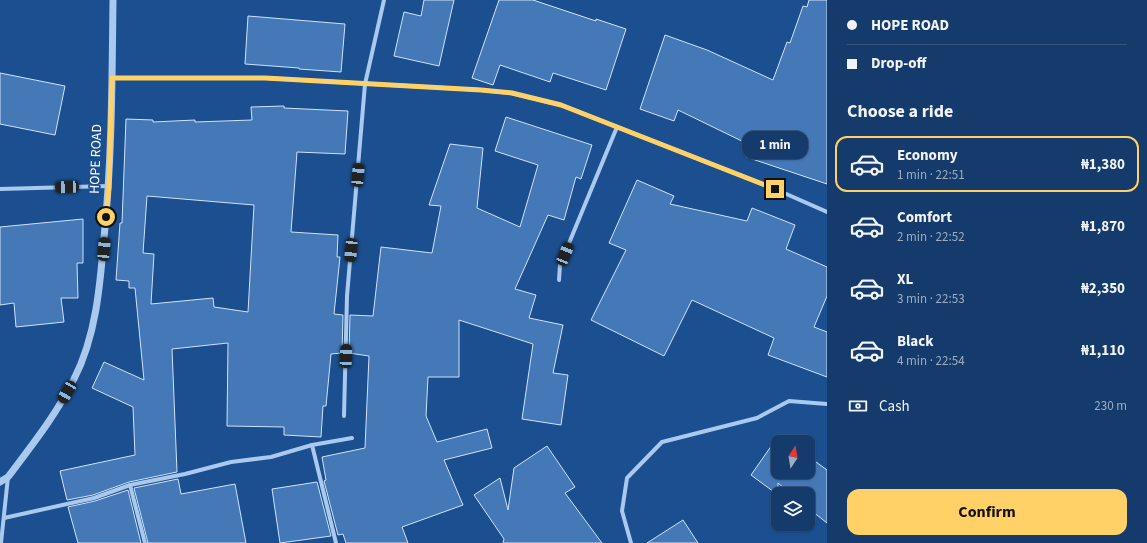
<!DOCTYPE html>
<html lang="en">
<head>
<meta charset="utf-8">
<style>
	:root { --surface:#143b6b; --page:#214673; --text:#f1f3f6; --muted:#9dadc1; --line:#33557e; --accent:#ffd166 }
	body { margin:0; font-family:"Source Sans 3",sans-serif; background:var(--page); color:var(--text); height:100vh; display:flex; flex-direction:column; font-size:15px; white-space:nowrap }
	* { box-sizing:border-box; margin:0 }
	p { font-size:13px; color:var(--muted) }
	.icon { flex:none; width:22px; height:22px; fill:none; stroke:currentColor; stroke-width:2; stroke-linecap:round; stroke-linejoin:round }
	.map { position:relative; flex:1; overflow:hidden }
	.side { display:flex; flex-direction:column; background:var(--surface); width:320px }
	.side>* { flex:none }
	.top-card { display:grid; align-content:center; height:88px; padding:0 20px; background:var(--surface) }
	.needle { width:26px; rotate:12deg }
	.tools { position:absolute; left:771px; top:435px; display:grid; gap:8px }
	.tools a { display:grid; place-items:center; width:44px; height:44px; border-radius:8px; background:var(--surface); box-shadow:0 1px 3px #0004,0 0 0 1px var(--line); font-size:20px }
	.end { position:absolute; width:18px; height:18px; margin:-9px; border:5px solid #ffd166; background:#111; box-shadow:0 0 0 2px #111 }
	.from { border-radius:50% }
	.bubble { position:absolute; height:28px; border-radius:12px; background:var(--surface); box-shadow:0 1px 3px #0004,0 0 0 1px var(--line); font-size:13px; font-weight:700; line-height:28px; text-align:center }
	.car { position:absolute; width:12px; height:24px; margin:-12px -6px; border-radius:5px; box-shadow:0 0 3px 1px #0007; background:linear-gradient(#222 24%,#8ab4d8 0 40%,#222 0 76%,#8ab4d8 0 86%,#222 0) }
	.top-card b { display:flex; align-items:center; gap:14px; height:38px; font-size:15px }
	.top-card b+b { border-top:1px solid var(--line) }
	.top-card i { width:10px; height:10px; background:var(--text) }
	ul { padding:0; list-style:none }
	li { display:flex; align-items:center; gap:12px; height:56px; margin:0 8px 6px; padding:0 12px; border:2px solid transparent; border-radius:12px }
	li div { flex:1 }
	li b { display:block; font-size:15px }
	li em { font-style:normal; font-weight:700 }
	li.selected { border-color:var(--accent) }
	li>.icon { width:36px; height:36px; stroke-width:1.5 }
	h2 { padding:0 20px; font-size:18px; line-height:48px }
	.pay { display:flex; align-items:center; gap:10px; height:44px; padding:0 20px; font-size:15px }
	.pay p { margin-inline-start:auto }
	.button { display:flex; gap:8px; margin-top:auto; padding:8px 20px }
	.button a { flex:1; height:46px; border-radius:12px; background:var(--accent); color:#111; font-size:16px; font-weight:700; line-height:46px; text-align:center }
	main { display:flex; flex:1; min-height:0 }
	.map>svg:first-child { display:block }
	.building { fill:#4478b7; stroke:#cfe3fa; fill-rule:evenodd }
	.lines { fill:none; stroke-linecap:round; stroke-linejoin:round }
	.minor { stroke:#a9c9ee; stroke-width:4 }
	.tertiary { stroke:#a9c9ee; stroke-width:7 }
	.route { stroke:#ffd166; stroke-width:5 }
	.labels { text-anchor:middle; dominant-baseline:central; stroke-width:3.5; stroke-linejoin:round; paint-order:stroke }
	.street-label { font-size:14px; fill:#fff; stroke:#1b4f8f }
</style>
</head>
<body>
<main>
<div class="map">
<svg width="827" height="543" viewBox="0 0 827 543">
	<rect width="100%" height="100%" fill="#1b4f8f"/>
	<g class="building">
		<polygon points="424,0 454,0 439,66 394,56 404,12 421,16"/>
		<polygon points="499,0 533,0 596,21 596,19 626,29 606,90 553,73 550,82 500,65 493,85 472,78"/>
		<polygon points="809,0 827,0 827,184 746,157 750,145 678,110 674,121 640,109 665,35 707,50 773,80 787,42 790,43 803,6 807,7"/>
		<polygon points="248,16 345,24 341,72 299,69 299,68 245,64"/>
		<polygon points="0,73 65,86 55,135 0,124"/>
		<path d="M284,106V108L348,111L345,154L297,152L291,232L338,235L337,257H340L334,314L343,315L342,353L331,354L326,406H323L321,437L284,435V427L227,426L228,343L172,349L177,472L129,482L93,495L67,500L60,471L135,455L133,407L92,388L104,362L144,380L135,288H129V281L116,280L120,223H122L126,119L153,120V122L195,120V122L252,120L251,107ZM147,196L254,205L248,312L214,307L213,298L151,304L154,254L143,253Z"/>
		<polygon points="506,117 592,145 581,179 576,177 564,220 548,215 515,289 536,295 529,318 563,325 553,373 568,375 561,425 522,419 533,344 459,320 459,377 428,377 426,416 437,442 487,429 492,448 444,460 463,505 402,527 408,543 346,543 343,534 338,535 324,481 326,480 322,457 365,448 369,356 349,353 350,315 373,316 381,247 432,253 441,206 429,205 450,144 483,148 477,208 520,227 538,165 495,151"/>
		<polygon points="637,180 674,196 670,204 747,221 752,208 795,225 786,249 827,267 827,296 814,327 827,332 827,377 768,355 774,338 692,300 664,356 591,320 626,250 609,243"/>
		<polygon points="83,219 83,263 77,263 78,298 61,298 64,322 16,327 14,303 0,305 0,227"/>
		<polygon points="779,435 788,442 778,442 778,472 808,472 808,456 827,470 827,523 808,508 808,494 791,494 778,483 778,495 751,475"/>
		<polygon points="547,446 575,487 565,493 602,543 503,543 504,539 474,495 500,478 508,510 514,468"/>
		<polygon points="178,479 181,494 235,484 246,543 148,543 134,488"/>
		<polygon points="317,482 331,536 280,543 272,489"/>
		<polygon points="128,490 141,543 78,543 68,507 95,501"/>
		<polygon points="683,520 698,543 647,543"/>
	</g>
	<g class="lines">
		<g class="minor">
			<polyline points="112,78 265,78 481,90 511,93 561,105 775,189 827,212"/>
			<polyline points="0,189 109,186"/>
			<polyline points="559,280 560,265 617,127"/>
			<polyline points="344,416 347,296 365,84 384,0"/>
			<polyline points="312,445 336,543"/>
			<polyline points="130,485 145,543"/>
			<polyline points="4,518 94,498 130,485 185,474 231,462 271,457 312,445 352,438"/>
			<polyline points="1,543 8,477"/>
			<polyline points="631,543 622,511 627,478 662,442 757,418 789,401 827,404"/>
		</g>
		<path class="tertiary" d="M0,482L8,477C32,445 56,415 74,379C96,336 100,286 104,238C112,159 112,80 113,0"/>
	</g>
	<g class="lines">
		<polyline class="route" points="106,217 109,186 112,78 265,78 481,90 512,93 561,105 775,189"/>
	</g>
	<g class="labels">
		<g class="street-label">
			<text transform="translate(96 159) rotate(-88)">HOPE ROAD</text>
		</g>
	</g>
</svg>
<div class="tools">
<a><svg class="needle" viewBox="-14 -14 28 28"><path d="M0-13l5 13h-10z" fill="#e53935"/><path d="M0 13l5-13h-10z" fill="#9dadc1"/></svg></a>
<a><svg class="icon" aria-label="layers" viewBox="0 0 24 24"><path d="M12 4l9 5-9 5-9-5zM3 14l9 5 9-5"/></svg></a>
</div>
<i class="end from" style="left:106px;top:217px"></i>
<i class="end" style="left:775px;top:189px"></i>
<div class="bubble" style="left:742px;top:131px;width:66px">1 min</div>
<i class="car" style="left:358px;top:175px;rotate:5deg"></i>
<i class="car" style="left:67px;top:187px;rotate:268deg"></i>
<i class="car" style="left:104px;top:249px;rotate:5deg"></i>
<i class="car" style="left:351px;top:250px;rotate:185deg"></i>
<i class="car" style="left:565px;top:254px;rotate:22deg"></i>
<i class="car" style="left:346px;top:356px;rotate:2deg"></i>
<i class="car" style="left:67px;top:392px;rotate:210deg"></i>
</div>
<section class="side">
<div class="top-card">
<b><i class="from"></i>HOPE ROAD</b>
<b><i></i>Drop-off</b>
</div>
<h2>Choose a ride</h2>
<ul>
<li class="selected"><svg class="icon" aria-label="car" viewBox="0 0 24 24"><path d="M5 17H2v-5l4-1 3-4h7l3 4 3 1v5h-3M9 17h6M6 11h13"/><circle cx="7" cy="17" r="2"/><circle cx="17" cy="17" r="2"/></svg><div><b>Economy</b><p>1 min · 22:51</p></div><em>₦1,380</em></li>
<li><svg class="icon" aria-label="car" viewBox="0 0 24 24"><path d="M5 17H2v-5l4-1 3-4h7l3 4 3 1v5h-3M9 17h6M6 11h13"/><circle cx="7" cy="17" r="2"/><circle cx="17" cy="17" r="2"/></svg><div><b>Comfort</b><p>2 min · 22:52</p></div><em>₦1,870</em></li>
<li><svg class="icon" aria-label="car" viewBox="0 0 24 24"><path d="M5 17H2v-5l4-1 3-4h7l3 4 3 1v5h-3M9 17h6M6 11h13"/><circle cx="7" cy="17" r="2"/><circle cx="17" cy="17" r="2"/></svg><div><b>XL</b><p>3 min · 22:53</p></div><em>₦2,350</em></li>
<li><svg class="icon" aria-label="car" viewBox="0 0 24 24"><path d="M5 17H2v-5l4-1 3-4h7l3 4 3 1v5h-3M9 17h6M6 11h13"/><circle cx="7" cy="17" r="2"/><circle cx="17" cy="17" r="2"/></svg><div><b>Black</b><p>4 min · 22:54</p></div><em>₦1,110</em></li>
</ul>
<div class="pay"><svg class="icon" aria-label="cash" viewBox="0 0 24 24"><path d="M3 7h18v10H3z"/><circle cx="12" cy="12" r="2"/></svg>Cash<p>230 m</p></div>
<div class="button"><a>Confirm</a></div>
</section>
</main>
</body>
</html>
